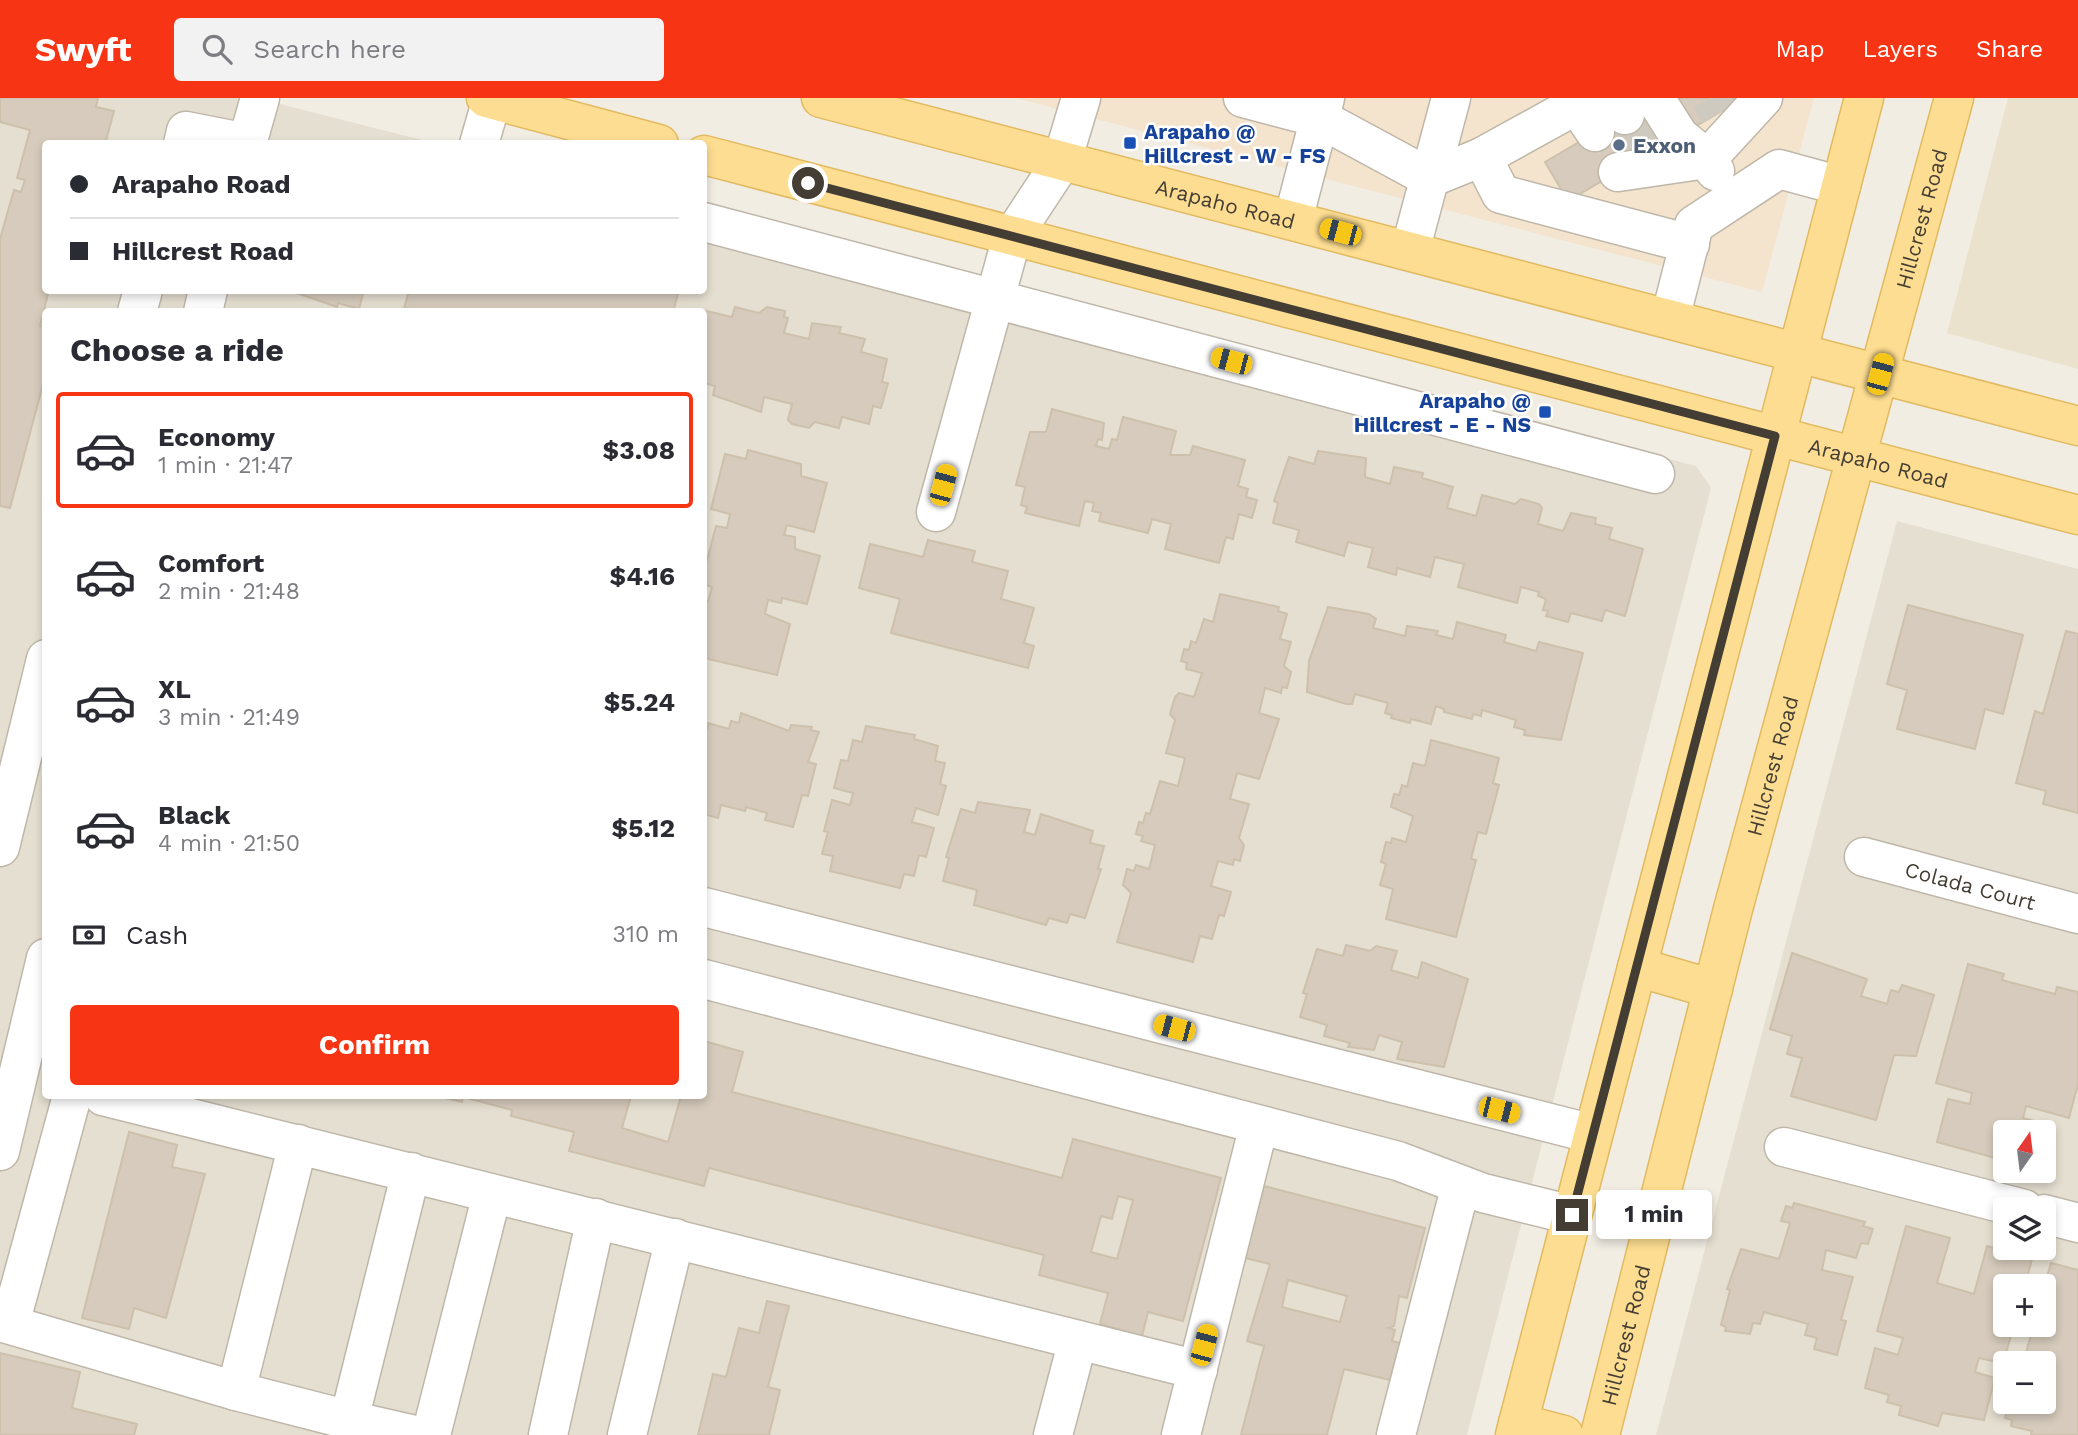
<!DOCTYPE html>
<html lang="en">
<head>
<meta charset="utf-8">
<style>
	:root { --surface:#fff; --page:#f2f2f3; --text:#2b2b33; --muted:#7c7c81; --line:#e1e1e2; --accent:#f73514 }
	body { margin:0; font-family:"Work Sans",sans-serif; background:var(--page); color:var(--text); height:100vh; display:flex; flex-direction:column; font-size:26px; white-space:nowrap }
	* { box-sizing:border-box; margin:0 }
	p { font-size:23px; color:var(--muted) }
	.icon { flex:none; width:38px; height:38px; fill:none; stroke:currentColor; stroke-width:2; stroke-linecap:round; stroke-linejoin:round }
	.map { position:relative; flex:1; overflow:hidden }
	.drawer { position:absolute; left:42px; top:210px; width:665px; height:791px; display:flex; flex-direction:column; background:var(--surface); border-radius:7px; box-shadow:0 4px 10px #0003 }
	.drawer>* { flex:none }
	.banner { position:absolute; left:42px; top:42px; width:665px; height:154px; border-radius:7px; box-shadow:0 4px 10px #0003; display:grid; align-content:center; height:154px; padding:0 28px; background:var(--surface) }
	.needle { width:46px; rotate:14deg }
	.fabs { position:absolute; left:1993px; top:1022px; display:grid; gap:14px }
	.fabs a { display:grid; place-items:center; width:63px; height:63px; border-radius:7px; background:var(--surface); box-shadow:0 4px 10px #0003; font-size:35px }
	.end { position:absolute; width:32px; height:32px; margin:-16px; border:9px solid #433d33; background:#fff; box-shadow:0 0 0 4px #fff }
	.from { border-radius:50% }
	.bubble { position:absolute; height:49px; border-radius:7px; background:var(--surface); box-shadow:0 4px 10px #0003; font-size:23px; font-weight:700; line-height:49px; text-align:center }
	.car { position:absolute; width:21px; height:42px; margin:-21px -10px; border-radius:9px; box-shadow:0 0 5px 2px #0007; background:linear-gradient(#f5c518 24%,#345 0 40%,#f5c518 0 76%,#345 0 86%,#f5c518 0) }
	.banner b { display:flex; align-items:center; gap:24px; height:66px; font-size:26px }
	.banner b+b { border-top:2px solid var(--line) }
	.banner i { width:18px; height:18px; background:var(--text) }
	ul { padding:0; list-style:none }
	li { display:flex; align-items:center; gap:21px; height:116px; margin:0 14px 10px; padding:0 14px; border:4px solid transparent; border-radius:7px }
	li div { flex:1 }
	li b { display:block; font-size:26px }
	li em { font-style:normal; font-weight:700 }
	li.current { border-color:var(--accent) }
	li>.icon { width:63px; height:63px; stroke-width:1.5 }
	h2 { padding:0 28px; font-size:32px; line-height:84px }
	.pay { display:flex; align-items:center; gap:18px; height:77px; padding:0 28px; font-size:26px }
	.pay p { margin-inline-start:auto }
	.button { display:flex; gap:14px; margin-top:auto; padding:14px 28px }
	.button a { flex:1; height:80px; border-radius:7px; background:var(--accent); color:#fff; font-size:28px; font-weight:700; line-height:80px; text-align:center }
	header { display:flex; align-items:center; gap:42px; box-sizing:border-box; height:98px; padding:0 35px; background:var(--accent); color:#fff }
	header strong { font-size:33px }
	nav { display:flex; gap:38px; margin-inline-start:auto; font-size:24px }
	.search { width:490px; height:63px; background:var(--page); display:flex; align-items:center; gap:18px; box-sizing:border-box; padding:0 24px; border-radius:7px; color:var(--muted); font-size:26px }
	.map>svg:first-child { display:block }
	.residential { fill:#e5dfd1; fill-rule:evenodd }
	.commercial { fill:#f4e3cd }
	.education { fill:#ebe2cd }
	.building { fill:#d6cbbc; stroke:#cdc0ac; stroke-width:2; fill-rule:evenodd }
	.lines { fill:none; stroke-linecap:round; stroke-linejoin:round }
	.minor-tunnel { stroke:#cecac0; stroke-width:38; stroke-dasharray:38 19; stroke-linecap:butt }
	.minor-casing { stroke:#bfb7a9; stroke-width:41 }
	.major-casing { stroke:#e1ba61; stroke-width:41 }
	.minor { stroke:#fff; stroke-width:38 }
	.major { stroke:#fddd91; stroke-width:38 }
	.route { stroke:#433d33; stroke-width:9 }
	.transit-dot { fill:#1a4fb4; stroke:#fff; stroke-width:2.5 }
	.service-dot { fill:#5c6f8a; stroke:#fff; stroke-width:2.5 }
	.labels { text-anchor:middle; dominant-baseline:central; stroke-width:5; stroke-linejoin:round; paint-order:stroke }
	.transit-label { font-size:21px; font-weight:bold; fill:#164399; stroke:#fff; text-anchor:start }
	.service-label { font-size:21px; font-weight:bold; fill:#4e5e75; stroke:#fff; text-anchor:start }
	.street-label { font-size:21px; fill:#433d33; stroke:#fff }
</style>
</head>
<body>
<header>
<strong>Swyft</strong>
<div class="search"><svg class="icon" aria-label="search" viewBox="0 0 24 24"><circle cx="10" cy="10" r="6"/><path d="M15 15l6 6"/></svg>Search here</div>
<nav><a>Map</a><a>Layers</a><a>Share</a></nav>
</header>
<div class="map">
<svg width="2078" height="1337" viewBox="0 0 2078 1337">
	<rect width="100%" height="100%" fill="#f1ede3"/>
	<g class="residential">
		<path d="M0,0H256L434,45L46,46V192H704V114L1696,368L1711,390L1467,1337H0ZM46,214H704V998H46Z"/>
		<path d="M1897,423L2078,471V1337H1656ZM2006,1034H2044V1073H2006ZM2006,1111H2044V1150H2006ZM2006,1188H2044V1227H2006ZM2006,1265H2044V1304H2006Z"/>
	</g>
	<polygon class="commercial" points="1015,0 1814,0 1762,194"/>
	<polygon class="education" points="2008,0 2078,0 2078,271 1947,235"/>
	<g class="building">
		<polygon points="0,0 98,0 96,9 114,13 105,46 46,46 46,192 49,192 40,228 46,229 46,275 10,410 0,408 0,141 14,92 21,94 25,82 17,80 30,32 0,24"/>
		<polygon points="1654,0 1744,0 1568,103 1545,64"/>
		<polygon points="288,192 364,192 359,211 338,205 337,209"/>
		<polygon points="409,192 679,192 673,214 403,214"/>
		<polygon points="735,209 759,215 767,209 785,213 784,219 788,220 784,235 809,241 812,225 841,229 839,235 865,241 861,254 887,261 882,284 888,285 881,310 873,308 869,326 842,319 839,330 815,324 809,330 792,326 788,322 792,306 764,299 761,314 713,297 715,288 704,285 704,224 706,213 732,219"/>
		<polygon points="1052,311 1104,325 1102,342 1098,341 1096,348 1109,351 1112,341 1117,342 1123,319 1176,333 1170,357 1190,357 1193,348 1245,362 1238,388 1248,391 1246,399 1257,402 1252,420 1239,416 1233,441 1226,439 1219,465 1165,451 1171,426 1152,421 1148,435 1099,423 1101,415 1092,413 1094,405 1085,403 1079,428 1025,415 1027,409 1021,407 1025,389 1016,387 1030,334 1046,334"/>
		<polygon points="748,352 801,366 801,378 827,385 814,434 787,427 784,437 795,439 795,451 820,458 807,506 782,500 781,505 768,502 765,516 790,526 777,577 704,560 704,503 708,504 712,489 704,486 704,474 716,428 727,430 730,416 711,411 725,356 746,361"/>
		<polygon points="1318,353 1366,360 1365,379 1390,386 1394,369 1423,375 1422,380 1453,389 1447,410 1476,418 1482,397 1515,406 1521,401 1539,406 1542,410 1538,426 1563,433 1571,415 1596,420 1595,426 1612,430 1609,441 1643,451 1625,518 1605,512 1602,523 1571,515 1568,524 1546,518 1548,513 1543,512 1546,501 1538,498 1539,494 1521,489 1517,505 1458,489 1464,466 1435,459 1430,479 1397,470 1396,477 1368,469 1373,450 1348,444 1344,458 1296,444 1299,432 1273,425 1278,405 1274,403 1289,359 1314,366"/>
		<polygon points="928,442 975,453 972,464 1008,473 1001,501 1034,510 1024,545 1034,548 1028,570 891,535 900,501 859,490 870,446 923,459"/>
		<polygon points="1220,496 1279,509 1278,513 1287,516 1280,541 1291,544 1284,568 1291,574 1287,590 1282,589 1281,595 1265,590 1259,615 1279,621 1259,681 1237,675 1230,701 1249,706 1239,740 1244,747 1240,763 1234,761 1233,767 1218,763 1211,788 1231,794 1224,818 1219,817 1212,841 1200,838 1193,864 1117,844 1131,795 1123,787 1127,771 1134,773 1136,767 1149,771 1155,747 1141,743 1143,738 1136,736 1139,724 1143,725 1146,715 1150,716 1160,683 1178,688 1185,660 1166,655 1175,622 1170,616 1175,599 1179,595 1194,599 1202,575 1186,571 1187,565 1181,563 1184,551 1189,552 1191,543 1196,545 1204,521 1213,524"/>
		<polygon points="1908,507 2023,537 2003,616 1985,611 1975,651 1897,631 1907,592 1887,586"/>
		<polygon points="1328,509 1369,516 1376,521 1373,530 1405,538 1407,528 1438,533 1436,537 1453,541 1457,524 1506,537 1504,544 1536,553 1539,544 1583,555 1561,642 1524,637 1525,632 1514,629 1516,622 1482,612 1481,618 1473,616 1472,621 1444,614 1444,611 1436,608 1431,626 1411,621 1410,625 1391,620 1392,617 1385,615 1388,605 1355,596 1352,606 1346,606 1307,594 1309,563"/>
		<polygon points="2066,533 2078,536 2078,715 2043,706 2046,693 2016,685 2035,613 2043,616"/>
		<polygon points="741,615 789,633 791,627 812,629 811,632 819,634 808,664 816,666 808,698 802,697 793,729 765,722 767,715 746,709 745,713 721,707 718,720 704,716 704,630 707,631 708,625 729,631 731,623 739,625"/>
		<polygon points="866,628 915,637 914,641 938,648 935,663 945,665 940,686 946,688 938,717 916,710 912,724 934,730 926,759 919,757 914,778 904,776 900,790 830,773 833,758 822,756 828,734 824,733 832,702 850,707 853,695 834,690 841,662 848,663 853,642 862,644"/>
		<polygon points="1431,642 1499,660 1493,685 1499,687 1486,736 1478,734 1471,761 1476,762 1456,839 1386,821 1393,791 1380,787 1386,766 1381,764 1386,744 1391,745 1392,740 1406,744 1413,718 1391,709 1394,696 1399,697 1402,687 1407,689 1413,665 1425,668"/>
		<polygon points="978,704 1030,712 1024,734 1035,737 1041,716 1093,733 1090,745 1104,748 1098,771 1101,771 1085,820 1070,816 1067,825 1049,820 1046,827 974,807 977,792 943,783 949,760 946,759 961,711 975,715"/>
		<polygon points="1346,847 1370,853 1376,848 1397,853 1391,872 1418,880 1422,864 1468,881 1444,969 1397,961 1402,944 1379,937 1374,952 1348,949 1350,945 1324,938 1327,927 1300,919 1307,896 1303,895 1317,851 1343,858"/>
		<polygon points="1792,855 1867,881 1861,898 1887,906 1891,892 1899,894 1902,887 1934,897 1916,958 1894,957 1876,1022 1791,998 1802,960 1787,956 1792,938 1770,931"/>
		<polygon points="1968,866 2004,876 2002,882 2055,896 2057,889 2078,894 2078,986 2069,1020 2026,1008 2023,1020 2041,1025 2038,1034 2006,1034 2006,1063 1937,1044 1948,1001 1970,1006 1972,995 1936,985"/>
		<path d="M704,943L743,954L732,994L1062,1080L1073,1041L1221,1080L1183,1223L1148,1214L1142,1238L1100,1226L1108,1195L1039,1177L1044,1157L709,1070L704,1088L569,1053L574,1034L511,1018L512,1012L463,999L462,1004L437,998H631L622,1030L668,1044L681,998H704ZM1118,1098L1133,1102L1117,1161L1091,1154L1101,1118L1112,1121Z"/>
		<polygon points="129,1034 177,1047 172,1069 205,1076 166,1220 134,1210 129,1231 82,1220"/>
		<path d="M1264,1088L1425,1130L1407,1200L1399,1198L1394,1228L1388,1230L1395,1232L1392,1243L1400,1245L1390,1282L1344,1271L1327,1337H1241L1264,1248L1247,1243L1270,1166L1245,1160ZM1288,1182L1347,1198L1340,1224L1282,1209Z"/>
		<polygon points="1794,1105 1865,1124 1863,1128 1873,1131 1868,1146 1861,1145 1856,1160 1826,1152 1822,1172 1853,1179 1841,1222 1846,1223 1837,1257 1814,1251 1817,1240 1805,1237 1808,1226 1764,1214 1760,1226 1753,1225 1750,1236 1725,1233 1726,1229 1721,1227 1730,1192 1727,1191 1741,1151 1779,1161 1790,1125 1781,1123 1786,1108 1792,1110"/>
		<polygon points="1906,1128 1950,1140 1937,1185 1974,1196 1987,1148 2032,1161 2025,1188 2006,1188 2006,1227 2014,1227 2004,1262 2001,1265 1979,1260 1975,1274 1995,1280 1984,1322 1942,1315 1938,1328 1899,1317 1901,1308 1887,1304 1889,1297 1865,1290 1875,1250 1898,1257 1903,1240 1877,1233"/>
		<polygon points="2051,1165 2078,1172 2078,1337 2031,1337 2032,1333 2011,1328 2012,1322 2005,1320 2010,1304 2044,1304 2044,1265 2023,1265 2034,1227 2044,1227 2044,1189"/>
		<polygon points="767,1203 789,1208 768,1289 780,1292 769,1337 698,1337 713,1276 726,1279 739,1230 759,1235"/>
		<polygon points="0,1255 80,1274 72,1310 137,1326 134,1337 0,1337"/>
	</g>
	<g class="lines">
		<g class="minor-tunnel">
			<polyline points="1710,0 1719,15"/>
			<polyline points="1625,17 1650,55"/>
		</g>
		<defs>
			<g id="minor">
				<polyline points="1243,0 1319,20 1430,80 1482,59 1589,0"/>
				<polyline points="1615,0 1625,17"/>
				<polyline points="1655,0 1679,38 1707,61 1715,73"/>
				<polyline points="1577,7 1595,34"/>
				<polyline points="183,46 186,33 247,45"/>
				<polyline points="247,46 260,0"/>
				<polyline points="479,46 492,1"/>
				<polyline points="1482,59 1501,96 1690,146"/>
				<polyline points="1618,74 1707,61 1763,0"/>
				<polyline points="1293,122 1325,0"/>
				<polyline points="704,124 1655,376"/>
				<polyline points="1410,153 1451,0"/>
				<polyline points="137,214 143,192"/>
				<polyline points="203,214 208,192"/>
				<polyline points="1670,221 1694,127 1779,71 1841,88"/>
				<polyline points="936,414 1012,139 1062,63 1081,0"/>
				<polyline points="0,749 46,561"/>
				<path id="s1" d="M1864,759L2078,816"/>
				<polyline points="704,809 1593,1036"/>
				<polyline points="704,881 1398,1063 1483,1095 1572,1117"/>
				<polyline points="103,998 1198,1272"/>
				<polyline points="298,1046 236,1293 349,1322 411,1074"/>
				<polyline points="1784,1049 2024,1111"/>
				<polyline points="0,1053 46,860"/>
				<polyline points="2044,1116 2078,1125"/>
				<polyline points="0,1224 236,1293"/>
				<polyline points="10,1226 72,998"/>
				<polyline points="349,1322 415,1337"/>
				<polyline points="431,1337 492,1096"/>
				<polyline points="548,1337 596,1120"/>
				<polyline points="627,1337 675,1140"/>
				<polyline points="1053,1337 1078,1242"/>
				<polyline points="1181,1337 1259,1027"/>
				<polyline points="1396,1337 1461,1087"/>
			</g>
			<g id="major">
				<polyline points="486,0 659,46"/>
				<path id="s2" d="M821,0L2078,328"/>
				<path id="s3" d="M704,57L2078,417"/>
				<polyline points="1637,869 1713,891"/>
				<polyline points="1518,1325 1564,1337"/>
				<polyline points="1515,1337 1864,0"/>
				<path id="s4" d="M1600,1337L1733,811L1954,0"/>
			</g>
		</defs>
		<use href="#minor" class="minor-casing"/>
		<use href="#major" class="major-casing"/>
		<use href="#minor" class="minor"/>
		<use href="#major" class="major"/>
	</g>
	<g class="lines">
		<polyline class="route" points="808,85 1775,338 1572,1117"/>
	</g>
	<g class="transit-dot">
		<rect x="1123" y="38" width="14" height="14" rx="3.5"/>
		<rect x="1538" y="307" width="14" height="14" rx="3.5"/>
	</g>
	<circle class="service-dot" cx="1619" cy="47" r="7"/>
	<g class="labels">
		<g class="transit-label">
			<text x="1144" y="33">Arapaho @<tspan x="1144" dy="24">Hillcrest - W - FS</tspan></text>
			<text x="1531" y="302" text-anchor="end">Arapaho @<tspan x="1531" dy="24">Hillcrest - E - NS</tspan></text>
		</g>
		<g class="service-label">
			<text x="1633" y="47">Exxon</text>
		</g>
		<g class="street-label">
			<text stroke="none"><textPath href="#s2" startOffset="418">Arapaho Road</textPath></text>
			<text stroke="none"><textPath href="#s4" startOffset="1258">Hillcrest Road</textPath></text>
			<text stroke="none"><textPath href="#s3" startOffset="1214">Arapaho Road</textPath></text>
			<text stroke="none"><textPath href="#s4" startOffset="691">Hillcrest Road</textPath></text>
			<text stroke="none"><textPath href="#s1" startOffset="110">Colada Court</textPath></text>
			<text stroke="none"><textPath href="#s4" startOffset="103">Hillcrest Road</textPath></text>
		</g>
	</g>
</svg>
<div class="fabs">
<a><svg class="needle" viewBox="-14 -14 28 28"><path d="M0-13l5 13h-10z" fill="#e53935"/><path d="M0 13l5-13h-10z" fill="#7c7c81"/></svg></a>
<a><svg class="icon" aria-label="layers" viewBox="0 0 24 24"><path d="M12 4l9 5-9 5-9-5zM3 14l9 5 9-5"/></svg></a>
<a>+</a>
<a>−</a>
</div>
<i class="end from" style="left:808px;top:85px"></i>
<i class="end" style="left:1572px;top:1117px"></i>
<div class="bubble" style="left:1596px;top:1092px;width:116px">1 min</div>
<i class="car" style="left:1340px;top:134px;rotate:285deg"></i>
<i class="car" style="left:1231px;top:263px;rotate:285deg"></i>
<i class="car" style="left:1880px;top:276px;rotate:15deg"></i>
<i class="car" style="left:943px;top:387px;rotate:15deg"></i>
<i class="car" style="left:1174px;top:930px;rotate:285deg"></i>
<i class="car" style="left:1499px;top:1012px;rotate:104deg"></i>
<i class="car" style="left:1204px;top:1247px;rotate:15deg"></i>
<div class="banner">
<b><i class="from"></i>Arapaho Road</b>
<b><i></i>Hillcrest Road</b>
</div>
<section class="drawer">
<h2>Choose a ride</h2>
<ul>
<li class="current"><svg class="icon" aria-label="car" viewBox="0 0 24 24"><path d="M5 17H2v-5l4-1 3-4h7l3 4 3 1v5h-3M9 17h6M6 11h13"/><circle cx="7" cy="17" r="2"/><circle cx="17" cy="17" r="2"/></svg><div><b>Economy</b><p>1 min · 21:47</p></div><em>$3.08</em></li>
<li><svg class="icon" aria-label="car" viewBox="0 0 24 24"><path d="M5 17H2v-5l4-1 3-4h7l3 4 3 1v5h-3M9 17h6M6 11h13"/><circle cx="7" cy="17" r="2"/><circle cx="17" cy="17" r="2"/></svg><div><b>Comfort</b><p>2 min · 21:48</p></div><em>$4.16</em></li>
<li><svg class="icon" aria-label="car" viewBox="0 0 24 24"><path d="M5 17H2v-5l4-1 3-4h7l3 4 3 1v5h-3M9 17h6M6 11h13"/><circle cx="7" cy="17" r="2"/><circle cx="17" cy="17" r="2"/></svg><div><b>XL</b><p>3 min · 21:49</p></div><em>$5.24</em></li>
<li><svg class="icon" aria-label="car" viewBox="0 0 24 24"><path d="M5 17H2v-5l4-1 3-4h7l3 4 3 1v5h-3M9 17h6M6 11h13"/><circle cx="7" cy="17" r="2"/><circle cx="17" cy="17" r="2"/></svg><div><b>Black</b><p>4 min · 21:50</p></div><em>$5.12</em></li>
</ul>
<div class="pay"><svg class="icon" aria-label="cash" viewBox="0 0 24 24"><path d="M3 7h18v10H3z"/><circle cx="12" cy="12" r="2"/></svg>Cash<p>310 m</p></div>
<div class="button"><a>Confirm</a></div>
</section>
</div>
</body>
</html>
